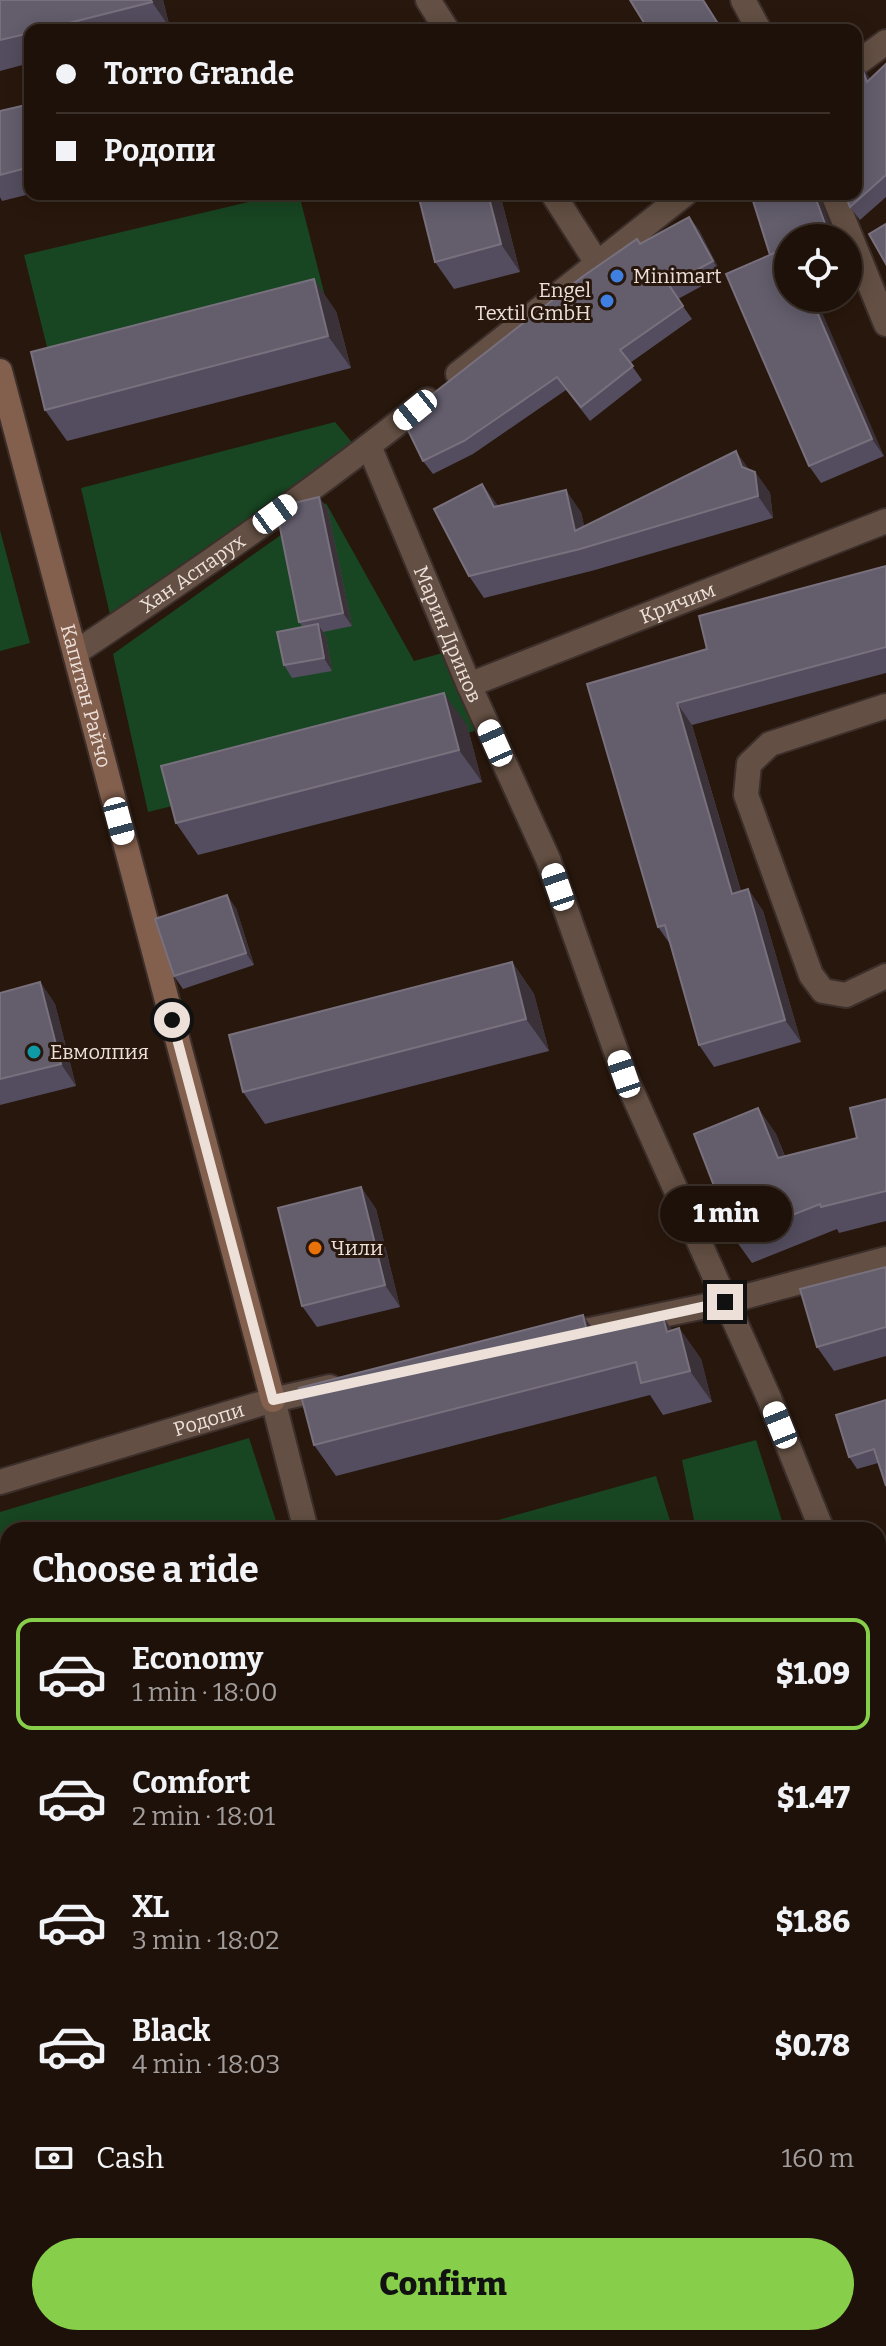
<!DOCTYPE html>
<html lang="en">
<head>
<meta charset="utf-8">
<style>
	:root { --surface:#1e1109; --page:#2b1f17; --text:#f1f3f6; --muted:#a19d9c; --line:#3c312a; --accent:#87cf4a }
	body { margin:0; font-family:Bitter,serif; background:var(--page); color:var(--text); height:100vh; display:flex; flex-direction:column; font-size:30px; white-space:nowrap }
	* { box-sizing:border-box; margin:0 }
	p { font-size:26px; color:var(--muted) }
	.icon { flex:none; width:44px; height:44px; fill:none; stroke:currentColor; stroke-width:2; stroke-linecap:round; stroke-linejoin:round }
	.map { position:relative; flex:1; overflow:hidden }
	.side { position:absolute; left:0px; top:1522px; width:886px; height:824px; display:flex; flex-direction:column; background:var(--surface); border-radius:24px 24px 0 0; box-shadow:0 4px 20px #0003,0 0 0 2px var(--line) }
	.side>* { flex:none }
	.banner { position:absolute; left:24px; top:24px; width:838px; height:176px; border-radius:16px; box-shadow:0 4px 20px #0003,0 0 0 2px var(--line); display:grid; align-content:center; height:176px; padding:0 32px; background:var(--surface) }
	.controls { position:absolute; left:774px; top:224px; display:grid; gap:16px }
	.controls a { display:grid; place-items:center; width:88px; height:88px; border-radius:50%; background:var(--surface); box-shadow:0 4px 20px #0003,0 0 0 2px var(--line); font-size:40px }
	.end { position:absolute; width:36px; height:36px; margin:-18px; border:10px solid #ece0d9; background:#111; box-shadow:0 0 0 4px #111 }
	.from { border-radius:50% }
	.bubble { position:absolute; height:56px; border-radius:28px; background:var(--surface); box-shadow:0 4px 20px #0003,0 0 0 2px var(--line); font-size:26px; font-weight:800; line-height:56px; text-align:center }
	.car { position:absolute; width:24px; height:48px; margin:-24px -12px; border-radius:10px; box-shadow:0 0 6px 2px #0007; background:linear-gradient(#fff 24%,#345 0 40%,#fff 0 76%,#345 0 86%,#fff 0) }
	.banner b { display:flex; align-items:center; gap:28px; height:76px; font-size:30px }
	.banner b+b { border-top:2px solid var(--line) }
	.banner i { width:20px; height:20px; background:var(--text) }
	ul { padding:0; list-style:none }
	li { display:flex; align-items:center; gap:24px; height:112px; margin:0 16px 12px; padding:0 16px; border:4px solid transparent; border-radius:16px }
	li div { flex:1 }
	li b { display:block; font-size:30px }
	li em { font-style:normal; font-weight:800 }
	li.active { border-color:var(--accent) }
	li>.icon { width:72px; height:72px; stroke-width:1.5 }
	h2 { padding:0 32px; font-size:36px; line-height:96px }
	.pay { display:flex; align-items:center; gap:20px; height:88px; padding:0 32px; font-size:30px }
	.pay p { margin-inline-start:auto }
	.cta { display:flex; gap:16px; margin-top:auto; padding:16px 32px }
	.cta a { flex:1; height:92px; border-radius:48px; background:var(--accent); color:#111; font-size:32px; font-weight:800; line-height:92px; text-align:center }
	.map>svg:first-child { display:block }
	.green { fill:#184522 }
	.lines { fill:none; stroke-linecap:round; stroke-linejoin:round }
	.street-casing { stroke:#3c2f2b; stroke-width:28 }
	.secondary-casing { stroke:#3c2f2b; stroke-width:28 }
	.street { stroke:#634f43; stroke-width:24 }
	.secondary { stroke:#835f4d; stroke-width:24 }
	.wall { fill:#534d5f }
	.shaded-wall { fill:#3b3138 }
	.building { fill:#635d6c; stroke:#78717d; stroke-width:2 }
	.route { stroke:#ece0d9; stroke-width:10 }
	.shop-dot { fill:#3f7fe0; stroke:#28170c; stroke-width:3 }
	.culture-dot { fill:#0f9aa8; stroke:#28170c; stroke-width:3 }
	.food-dot { fill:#e8710a; stroke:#28170c; stroke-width:3 }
	.labels { text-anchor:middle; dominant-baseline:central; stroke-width:6; stroke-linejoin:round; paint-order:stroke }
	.poi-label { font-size:20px; fill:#ece0d9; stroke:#28170c; text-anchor:start }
	.street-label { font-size:20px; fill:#ece0d9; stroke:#28170c }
</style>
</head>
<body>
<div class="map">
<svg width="886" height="2346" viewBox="0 0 886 2346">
	<rect width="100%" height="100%" fill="#28170c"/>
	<g class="green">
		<polygon points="282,194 299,194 327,304 53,371 24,255"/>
		<polygon points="335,422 355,446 111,619 81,488"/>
		<polygon points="326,503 414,661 446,652 483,729 148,812 113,654"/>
		<polygon points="0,530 30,643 0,651"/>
		<polygon points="249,1438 279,1530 8,1530 8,1620 0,1622 0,1512"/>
		<polygon points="756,1440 785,1530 696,1530 682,1460"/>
		<polygon points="656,1476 673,1530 462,1530"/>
	</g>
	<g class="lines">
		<defs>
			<g id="street">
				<polyline points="428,0 447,30"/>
				<polyline points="743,0 759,30"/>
				<polyline points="856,64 886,42"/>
				<polyline points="553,194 597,263"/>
				<polyline points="833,194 886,324"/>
				<polyline points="458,374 685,194"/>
				<path id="s1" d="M369,446L469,685L548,859L624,1074L769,1398L822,1530"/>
				<path id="s2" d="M75,653C195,573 314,491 427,400"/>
				<path id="s3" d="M469,685L886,521"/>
				<polyline points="886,706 770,744 749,764 746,795 811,975 823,991 846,995 886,976"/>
				<polyline points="561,1336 725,1302 886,1259"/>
				<polyline points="273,1400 306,1530"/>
				<path id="s4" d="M0,1482L273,1400L330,1387"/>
				<polyline points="878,1670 886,1689"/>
				<polyline points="0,1843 8,1840"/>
				<polyline points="878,1961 886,1959"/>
				<polyline points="0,2048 8,2067"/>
				<polyline points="0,2204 8,2202"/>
				<polyline points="43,2338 43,2346"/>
			</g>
			<g id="secondary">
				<path id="s5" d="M0,371L273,1400"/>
			</g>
		</defs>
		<use href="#street" class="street-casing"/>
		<use href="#secondary" class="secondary-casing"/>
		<use href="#street" class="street"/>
		<use href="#secondary" class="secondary"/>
	</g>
	<g class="wall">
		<polygon points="0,0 163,0 170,28 163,30 30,30 30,63 0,71"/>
		<polygon points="886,64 886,197 860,220 850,207 861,65 870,79"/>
		<polygon points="30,104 30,194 2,201 0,197 0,111"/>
		<polygon points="418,194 500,194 520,272 454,289 435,262"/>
		<polygon points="746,194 818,194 835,238 788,238 788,298 884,456 821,483 809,466 770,255 754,203"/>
		<polygon points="689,217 699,230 722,275 678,299 692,319 630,363 642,380 590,421 566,390 473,454 433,474 423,461 640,244"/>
		<polygon points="336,311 351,368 67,441 45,410"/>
		<polygon points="755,472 770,493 773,518 595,570 484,598 469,576 482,484 498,506 581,512 584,526"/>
		<polygon points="319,497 328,510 352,626 323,632 326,637 332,671 292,678 284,665 303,627 299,622"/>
		<polygon points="886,566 886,673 692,725 741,891 748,889 763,911 801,1042 714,1067 699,1045 670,944 658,927 587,684 707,649"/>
		<polygon points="467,725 482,782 198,855 176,823"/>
		<polygon points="236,908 254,965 183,989 174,976"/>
		<polygon points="512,962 534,994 549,1051 265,1124 243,1092"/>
		<polygon points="40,982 55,1004 76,1086 0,1105 0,993"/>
		<polygon points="886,1099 886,1221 839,1233 837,1229 752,1263 734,1238 758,1108 776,1134 785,1156 857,1138"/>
		<polygon points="361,1187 376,1209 400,1307 317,1327 302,1306"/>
		<polygon points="886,1267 886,1356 834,1371 817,1347"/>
		<polygon points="583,1315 596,1334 663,1317 672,1330 679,1328 701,1359 712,1402 663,1415 650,1395 336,1476 314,1445"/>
		<polygon points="886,1400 878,1463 857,1469 849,1457"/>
		<polygon points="0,1616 8,1628 8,1768 0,1770"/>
		<polygon points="878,1704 886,1723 886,1731 878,1734"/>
		<polygon points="886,1833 886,1928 878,1931 878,1836"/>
		<polygon points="878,2017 886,2024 886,2271 878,2273"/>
		<polygon points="0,2080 8,2092 8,2170 0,2172"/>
		<polygon points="85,2338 233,2338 207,2343 207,2346 85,2346"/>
		<polygon points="455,2338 534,2338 535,2346 456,2346"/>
	</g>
	<g class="shaded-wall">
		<polygon points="151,0 163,0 170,28 152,2"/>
		<polygon points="861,65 870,79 867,82"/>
		<polygon points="488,194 500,194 520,272 501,244"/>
		<polygon points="814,194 818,194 835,238 827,229"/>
		<polygon points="689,217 699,230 722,275 713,261"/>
		<polygon points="314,279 336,311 351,368 328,336"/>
		<polygon points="811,298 816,298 884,456 872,439"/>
		<polygon points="736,451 751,472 755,472 770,493 773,518 758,496 742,467"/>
		<polygon points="482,484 498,506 494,507"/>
		<polygon points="566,490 581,512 589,546 575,531"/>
		<polygon points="319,497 328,510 352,626 343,613"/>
		<polygon points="318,624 326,637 332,671 324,658"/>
		<polygon points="444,693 467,725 482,782 459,750"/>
		<polygon points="677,703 692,725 748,916 732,894"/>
		<polygon points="748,889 763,911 801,1042 785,1020"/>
		<polygon points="227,895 236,908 254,965 246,953"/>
		<polygon points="512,962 534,994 549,1051 526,1019"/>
		<polygon points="40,982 55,1004 76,1086 61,1064"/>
		<polygon points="758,1108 776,1134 795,1183 778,1158"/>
		<polygon points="361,1187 376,1209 400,1307 385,1285"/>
		<polygon points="583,1315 605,1346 588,1336"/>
		<polygon points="663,1317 684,1347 679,1328 701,1359 712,1402 690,1371 667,1332"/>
		<polygon points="0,1616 8,1628 8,1664 0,1637"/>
		<polygon points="878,1704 886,1723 886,1726 878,1713"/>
		<polygon points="881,2016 886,2024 886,2036"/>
		<polygon points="0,2080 8,2092 8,2124 0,2096"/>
		<polygon points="186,2338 203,2338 207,2343 207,2346 186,2346"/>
		<polygon points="523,2338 534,2338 535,2346 525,2346 523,2343"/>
	</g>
	<g class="building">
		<polygon points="0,0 151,0 152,2 41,30 30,30 30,33 0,40"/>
		<polygon points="630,0 703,0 722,30 641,30 640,29 646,26"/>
		<polygon points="886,64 886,175 850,207 845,194 856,194 856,69 861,65 867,82"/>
		<polygon points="30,104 30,167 0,175 0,111"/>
		<polygon points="418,194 488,194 501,244 435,262"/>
		<polygon points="747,194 814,194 827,229 813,235 814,238 788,238 788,250 786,248 770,255 753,201"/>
		<polygon points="689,217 713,261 669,285 683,306 620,350 633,366 581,407 557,377 464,441 423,461 402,418 582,277 637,239 640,244"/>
		<polygon points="886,224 886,264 869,234"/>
		<polygon points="786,248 788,250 788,298 811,298 872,439 809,466 726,274"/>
		<polygon points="314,279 328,336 45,410 31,352"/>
		<polygon points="736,451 742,467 755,472 758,496 580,549 469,576 434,509 482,484 494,507 566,490 575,531"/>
		<polygon points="319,497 343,613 299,622 277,513 290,504"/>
		<polygon points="886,566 886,647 677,703 732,894 748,889 785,1020 699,1045 665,925 658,927 587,684 707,649 699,616"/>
		<polygon points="318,624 324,658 284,665 277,632"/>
		<polygon points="444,693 459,750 176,823 161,766"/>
		<polygon points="227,895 246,953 174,976 155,919"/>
		<polygon points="512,962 526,1019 243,1092 229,1035"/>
		<polygon points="40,982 61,1064 0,1079 0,993"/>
		<polygon points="886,1099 886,1191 821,1207 820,1204 734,1238 694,1134 758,1108 778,1158 857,1138 850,1108"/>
		<polygon points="361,1187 385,1285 302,1306 278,1208"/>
		<polygon points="886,1267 886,1327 817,1347 800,1289"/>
		<polygon points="583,1315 588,1336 663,1317 667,1332 679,1328 690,1371 641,1383 636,1362 314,1445 299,1388"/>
		<polygon points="886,1400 886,1486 874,1449 849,1457 836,1415"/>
		<polygon points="0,1637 8,1664 8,1731 0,1733"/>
		<polygon points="886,1833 886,1909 878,1912 878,1836"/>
		<polygon points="8,1857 8,2015 0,1998 0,1859"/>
		<polygon points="881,2016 886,2036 886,2238 878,2240 878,2017"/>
		<polygon points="0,2096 8,2124 8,2141 0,2143"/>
		<rect x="85" y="2338" width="101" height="8"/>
		<polygon points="455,2338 523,2338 523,2343 455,2346"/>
	</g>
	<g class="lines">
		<polyline class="route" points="172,1020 273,1400 725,1302"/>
	</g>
	<g class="shop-dot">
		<circle cx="617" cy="276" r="8"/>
		<circle cx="607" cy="301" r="8"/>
	</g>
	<circle class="culture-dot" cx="34" cy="1052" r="8"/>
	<circle class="food-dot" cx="315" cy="1248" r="8"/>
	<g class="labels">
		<g class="poi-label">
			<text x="633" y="276">Minimart</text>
			<text x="591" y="290" text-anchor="end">Engel<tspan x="591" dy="23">Textil GmbH</tspan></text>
			<text x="50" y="1052">Евмолпия</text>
			<text x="331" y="1248">Чили</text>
		</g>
		<g class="street-label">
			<text stroke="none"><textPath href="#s2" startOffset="142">Хан Аспарух</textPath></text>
			<text stroke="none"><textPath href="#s3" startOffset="224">Кричим</textPath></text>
			<text stroke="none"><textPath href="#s1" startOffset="204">Марин Дринов</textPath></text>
			<text stroke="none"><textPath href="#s5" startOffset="336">Капитан Райчо</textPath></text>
			<text stroke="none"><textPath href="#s4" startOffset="218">Родопи</textPath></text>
		</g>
	</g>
</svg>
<div class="controls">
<a><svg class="icon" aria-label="locate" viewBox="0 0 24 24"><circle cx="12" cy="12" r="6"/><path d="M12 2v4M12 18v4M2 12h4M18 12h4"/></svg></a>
</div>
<i class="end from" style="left:172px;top:1020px"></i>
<i class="end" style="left:725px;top:1302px"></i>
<div class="bubble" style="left:660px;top:1186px;width:132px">1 min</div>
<i class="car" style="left:415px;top:410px;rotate:231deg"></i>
<i class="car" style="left:275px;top:514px;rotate:54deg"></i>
<i class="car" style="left:495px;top:743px;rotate:336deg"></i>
<i class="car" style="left:119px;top:821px;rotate:165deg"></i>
<i class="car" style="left:558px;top:887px;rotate:341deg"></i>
<i class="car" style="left:624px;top:1074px;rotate:341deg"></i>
<i class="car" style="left:780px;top:1425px;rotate:338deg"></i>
<div class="banner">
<b><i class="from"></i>Torro Grande</b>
<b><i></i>Родопи</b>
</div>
<section class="side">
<h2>Choose a ride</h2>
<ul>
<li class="active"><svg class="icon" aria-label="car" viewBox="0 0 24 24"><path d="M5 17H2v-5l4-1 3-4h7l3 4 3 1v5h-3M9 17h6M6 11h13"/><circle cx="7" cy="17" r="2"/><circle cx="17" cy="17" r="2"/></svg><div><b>Economy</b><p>1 min · 18:00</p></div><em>$1.09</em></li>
<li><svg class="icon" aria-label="car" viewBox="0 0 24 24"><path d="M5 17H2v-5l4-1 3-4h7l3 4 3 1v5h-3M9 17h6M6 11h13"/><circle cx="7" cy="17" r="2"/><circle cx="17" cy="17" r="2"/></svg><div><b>Comfort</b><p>2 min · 18:01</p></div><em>$1.47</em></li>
<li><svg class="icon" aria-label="car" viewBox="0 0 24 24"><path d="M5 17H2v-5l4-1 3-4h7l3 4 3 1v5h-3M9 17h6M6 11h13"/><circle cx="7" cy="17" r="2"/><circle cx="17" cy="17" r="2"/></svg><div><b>XL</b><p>3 min · 18:02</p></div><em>$1.86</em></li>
<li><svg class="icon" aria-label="car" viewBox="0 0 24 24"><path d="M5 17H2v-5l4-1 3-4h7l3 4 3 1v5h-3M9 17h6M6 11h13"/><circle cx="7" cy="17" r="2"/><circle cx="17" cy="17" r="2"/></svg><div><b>Black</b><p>4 min · 18:03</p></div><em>$0.78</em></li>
</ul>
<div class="pay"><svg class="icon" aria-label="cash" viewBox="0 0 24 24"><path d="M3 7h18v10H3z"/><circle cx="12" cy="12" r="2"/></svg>Cash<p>160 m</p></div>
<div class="cta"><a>Confirm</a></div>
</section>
</div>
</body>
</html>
